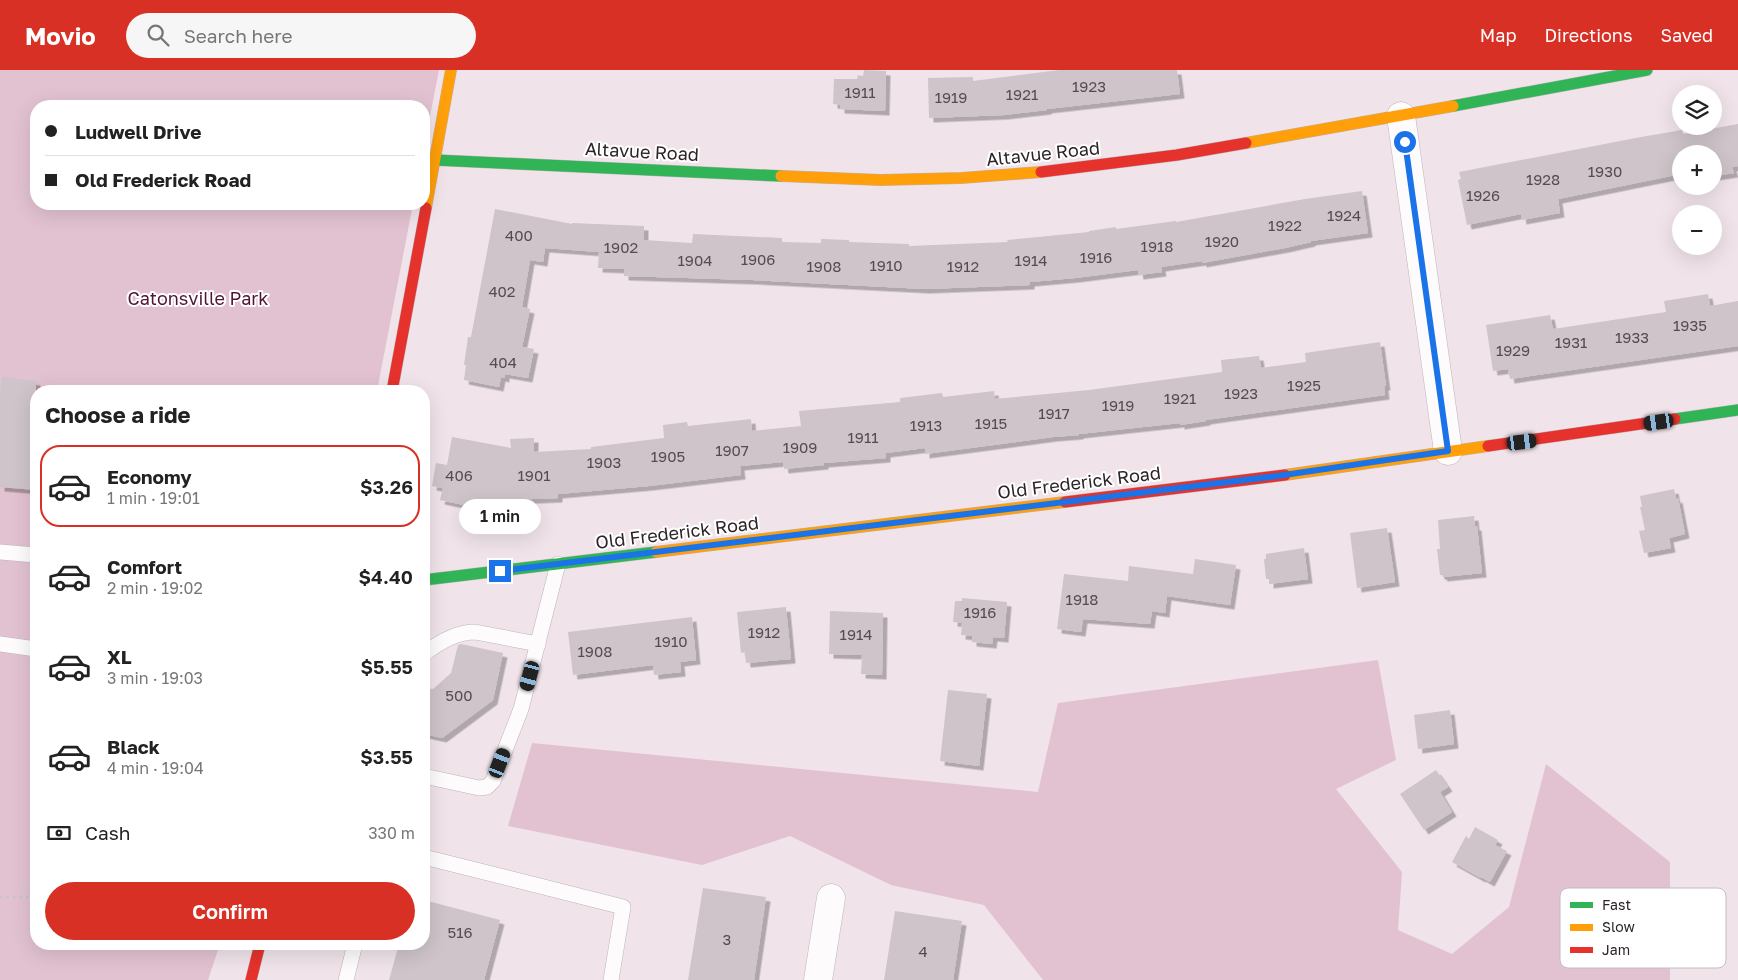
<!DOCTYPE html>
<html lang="en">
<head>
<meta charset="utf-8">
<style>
	:root { --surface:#fff; --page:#f6f6f6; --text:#222; --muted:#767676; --line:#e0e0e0; --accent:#d93025 }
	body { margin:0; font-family:"Golos Text",sans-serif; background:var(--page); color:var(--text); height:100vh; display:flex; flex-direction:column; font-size:19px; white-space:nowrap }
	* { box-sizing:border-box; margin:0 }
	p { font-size:16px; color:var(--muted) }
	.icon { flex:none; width:28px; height:28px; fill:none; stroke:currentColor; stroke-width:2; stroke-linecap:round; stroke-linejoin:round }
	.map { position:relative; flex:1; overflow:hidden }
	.panel { position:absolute; left:30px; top:315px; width:400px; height:565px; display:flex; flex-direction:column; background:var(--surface); border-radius:20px; box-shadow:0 5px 20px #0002 }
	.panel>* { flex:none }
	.top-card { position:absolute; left:30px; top:30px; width:400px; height:110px; border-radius:20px; box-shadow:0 5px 20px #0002; display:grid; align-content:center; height:110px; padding:0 15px; background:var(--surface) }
	.fabs { position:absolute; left:1672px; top:15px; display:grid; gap:10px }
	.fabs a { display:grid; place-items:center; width:50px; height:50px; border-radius:50%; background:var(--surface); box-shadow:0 5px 20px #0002; font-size:25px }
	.end { position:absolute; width:22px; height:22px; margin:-11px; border:6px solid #1a73e8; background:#fff; box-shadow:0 0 0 2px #fff }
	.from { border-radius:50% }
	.bubble { position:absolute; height:35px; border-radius:18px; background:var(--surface); box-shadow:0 5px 20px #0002; font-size:16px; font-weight:600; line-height:35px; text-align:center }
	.car { position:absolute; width:15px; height:30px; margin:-15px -8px; border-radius:6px; box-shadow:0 0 4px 1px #0007; background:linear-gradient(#222 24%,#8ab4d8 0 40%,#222 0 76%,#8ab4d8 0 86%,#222 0) }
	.top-card b { display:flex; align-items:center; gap:18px; height:48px; font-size:19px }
	.top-card b+b { border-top:1px solid var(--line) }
	.top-card i { width:12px; height:12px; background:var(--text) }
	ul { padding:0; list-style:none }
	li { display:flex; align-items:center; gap:15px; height:82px; margin:0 10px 8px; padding:0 5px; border:2px solid transparent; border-radius:20px }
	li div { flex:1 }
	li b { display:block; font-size:19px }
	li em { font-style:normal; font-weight:600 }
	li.active { border-color:var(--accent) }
	li>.icon { width:45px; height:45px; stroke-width:1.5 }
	h2 { padding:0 15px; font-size:22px; line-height:60px }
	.pay { display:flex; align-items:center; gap:12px; height:55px; padding:0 15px; font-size:19px }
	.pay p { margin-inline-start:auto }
	.action { display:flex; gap:10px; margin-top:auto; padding:10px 15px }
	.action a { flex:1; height:58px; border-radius:30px; background:var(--accent); color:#fff; font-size:20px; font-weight:600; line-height:58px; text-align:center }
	header { display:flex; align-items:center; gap:30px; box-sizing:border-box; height:70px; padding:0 25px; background:var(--accent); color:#fff }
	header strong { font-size:24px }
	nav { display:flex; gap:28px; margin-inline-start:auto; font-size:18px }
	.search { width:350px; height:45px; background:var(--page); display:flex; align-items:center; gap:12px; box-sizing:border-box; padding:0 18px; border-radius:28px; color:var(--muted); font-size:19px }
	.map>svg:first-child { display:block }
	.green { fill:#e2c2d1 }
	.building { fill:#cec4c9; filter:url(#shadow) }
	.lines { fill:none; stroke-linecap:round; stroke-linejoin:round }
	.lane-casing { stroke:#bdb4b8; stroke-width:16 }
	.street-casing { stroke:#bdb4b8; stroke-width:29 }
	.fast-casing { stroke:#bdb4b8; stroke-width:12 }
	.slow-casing { stroke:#bdb4b8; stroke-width:12 }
	.jam-casing { stroke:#bdb4b8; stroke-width:12 }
	.path { stroke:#c9c5c7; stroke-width:3; stroke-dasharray:2.5 4; stroke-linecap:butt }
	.lane { stroke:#fdfbfc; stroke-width:15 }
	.street { stroke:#fdfbfc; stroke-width:28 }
	.fast { stroke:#30b455; stroke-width:11 }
	.slow { stroke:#ff9f0a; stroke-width:11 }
	.jam { stroke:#e5322d; stroke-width:11 }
	.route { stroke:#1a73e8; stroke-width:6 }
	.labels { text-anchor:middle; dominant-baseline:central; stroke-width:4; stroke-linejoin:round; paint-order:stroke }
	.number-label { font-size:15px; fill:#544c50 }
	.street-label { font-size:18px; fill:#2c2427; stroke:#fff }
	.park-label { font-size:18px; fill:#4f1536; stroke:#fff }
	.key { fill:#fff; stroke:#c0bdbe; stroke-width:1 }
	.key-label { font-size:14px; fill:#2c2427 }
</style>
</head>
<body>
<header>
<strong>Movio</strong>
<div class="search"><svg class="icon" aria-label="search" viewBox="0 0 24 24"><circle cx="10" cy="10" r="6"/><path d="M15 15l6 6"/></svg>Search here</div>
<nav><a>Map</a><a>Directions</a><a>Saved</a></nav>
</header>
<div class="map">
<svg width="1738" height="910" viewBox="0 0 1738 910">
	<defs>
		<filter id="shadow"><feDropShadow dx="4.5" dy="4.5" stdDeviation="0" flood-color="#0004"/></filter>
	</defs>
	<rect width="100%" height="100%" fill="#f0e4ea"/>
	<g class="green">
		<polygon points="0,0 439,0 424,77 424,36 36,36 36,134 413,134 377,321 36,321 36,874 220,874 208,910 0,910"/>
		<polygon points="1378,590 1396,690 1336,719 1402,802 1398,860 1452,884 1509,837 1546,694 1670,792 1670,910 1043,910 984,835 891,815 790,766 702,795 508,756 532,673 1038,722 1058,633"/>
	</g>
	<g class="building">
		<polygon points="864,0 886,1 885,41 840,39 840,35 833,34 834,9 857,9 858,5 863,6"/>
		<polygon points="1059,0 1177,0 1180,24 1047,39 1047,40 1004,45 929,48 928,8 973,7 973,11"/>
		<polygon points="1738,54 1738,96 1732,97 1734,103 1714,106 1714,84 1681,84 1681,104 1558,129 1560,143 1522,150 1521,144 1467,155 1458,110 1461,109 1459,102 1641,67 1682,60 1683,64"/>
		<polygon points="1362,121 1368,163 1311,171 1311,172 1285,178 1202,193 1202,191 1161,197 1162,202 1139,205 1138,200 1075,208 1030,212 1030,215 925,219 752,210 624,206 624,199 598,198 599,182 545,178 543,192 530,190 522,237 530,239 522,277 534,279 528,308 505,304 505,308 501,307 499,317 464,310 466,295 464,295 468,267 471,267 495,139 572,154 572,153 644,156 644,170 692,173 693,164 782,168 782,172 821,173 821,169 849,170 849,172 909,174 909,176 1008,172 1007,170 1089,162 1089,161 1116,157 1116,159 1176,151 1176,152 1305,129"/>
		<polygon points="1708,224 1710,236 1738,231 1738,276 1510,309 1508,299 1493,301 1486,255 1550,245 1553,259 1666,242 1664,231"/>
		<polygon points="1380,272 1386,316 1384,316 1385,325 1206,350 1206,351 1180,355 1180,353 1079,364 1079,365 1053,367 925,384 925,378 886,383 886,388 824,393 824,395 784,399 783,392 740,396 741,405 649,416 558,424 558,428 479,431 478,438 440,430 443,418 432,416 436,393 447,395 452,367 511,378 510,369 534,368 534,382 591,379 591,377 664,368 663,355 687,352 688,356 751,349 752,361 801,356 799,341 900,332 900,328 942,323 943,327 994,321 995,329 1089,320 1222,302 1221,290 1259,286 1261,298 1306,292 1305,283"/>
		<polygon points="2,307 36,311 36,420 0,417 0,325"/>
		<polygon points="1674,419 1676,429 1678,428 1685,464 1669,468 1671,478 1644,483 1639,461 1645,460 1640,437 1642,437 1640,426"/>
		<polygon points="1474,446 1475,456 1477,456 1482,503 1443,507 1442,505 1440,505 1437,479 1440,479 1438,450"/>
		<polygon points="1387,458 1395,512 1357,518 1350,463"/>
		<polygon points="1304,478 1308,509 1269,514 1269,509 1266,509 1264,489 1266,489 1266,484"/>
		<polygon points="1195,489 1236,495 1230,535 1167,526 1165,543 1152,541 1150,554 1083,549 1081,562 1057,559 1064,504 1128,511 1129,496 1193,504"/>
		<polygon points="962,528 1007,532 1004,568 993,567 992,574 972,572 972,566 961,565 962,553 953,552 955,531 962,531"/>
		<polygon points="786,537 791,589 746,593 745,582 741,583 737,542"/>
		<polygon points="830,541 883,543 882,605 861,604 862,585 829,584"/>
		<polygon points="692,547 696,590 680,592 681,602 654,605 653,595 573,605 568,562"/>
		<polygon points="461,574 503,583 493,630 442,668 424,664 424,618 433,619 451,603 458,575"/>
		<polygon points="948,620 987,624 979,696 940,691"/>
		<polygon points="1450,640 1454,674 1418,679 1414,645"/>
		<polygon points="1436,700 1448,717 1440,722 1452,742 1424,760 1400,724"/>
		<polygon points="1475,757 1498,770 1495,775 1507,781 1490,812 1481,807 1481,808 1452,792 1466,766 1469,769"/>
		<polygon points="703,818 766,827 754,910 688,910"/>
		<polygon points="424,830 500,850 484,910 389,910 399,874 424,874"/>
		<polygon points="895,841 962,851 953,910 884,910"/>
	</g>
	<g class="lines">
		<defs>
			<g id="lane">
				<polyline points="0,482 36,485"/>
				<polyline points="0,574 36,579"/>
				<path d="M424,584C438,573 456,562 475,562L538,574"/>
				<polyline points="424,706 479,718 487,717 493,711 521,639 558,494"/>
				<polyline points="424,787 623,837 611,910"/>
				<polyline points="346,910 355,874"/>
			</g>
			<g id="street">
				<polyline points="1401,46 1448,381"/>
				<polyline points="818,910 831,828"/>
			</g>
			<g id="fast">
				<polyline points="1453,36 1647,0"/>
				<polyline points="435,90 781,106"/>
				<polyline points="1675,349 1738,340"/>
				<polyline points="424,510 656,482"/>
			</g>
			<g id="slow">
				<polyline points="1246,73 1453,36"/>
				<polyline points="781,106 881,110 961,108 1041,102"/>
				<polyline points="426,138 451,0"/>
				<polyline points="1285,405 1488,376"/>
				<polyline points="656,482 1065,432"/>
			</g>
			<g id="jam">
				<polyline points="1041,102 1177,85 1246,73"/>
				<polyline points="392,321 426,138"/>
				<polyline points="1488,376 1675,349"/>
				<polyline points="1065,432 1285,405"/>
				<polyline points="251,910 260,874"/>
			</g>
		</defs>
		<use href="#lane" class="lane-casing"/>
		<use href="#street" class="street-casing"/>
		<use href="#fast" class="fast-casing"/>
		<use href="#slow" class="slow-casing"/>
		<use href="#jam" class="jam-casing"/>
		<polyline class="path" points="0,827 36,827"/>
		<use href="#lane" class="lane"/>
		<use href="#street" class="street"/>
		<use href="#fast" class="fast"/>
		<use href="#slow" class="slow"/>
		<use href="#jam" class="jam"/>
	</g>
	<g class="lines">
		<polyline class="route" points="500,501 1277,406 1448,381 1405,72"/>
	</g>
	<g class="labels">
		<g class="number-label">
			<text x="1089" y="16">1923</text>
			<text x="860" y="22">1911</text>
			<text x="1022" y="24">1921</text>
			<text x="951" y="27">1919</text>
			<text x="1605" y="101">1930</text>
			<text x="1543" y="109">1928</text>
			<text x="1483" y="125">1926</text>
			<text x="1344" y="145">1924</text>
			<text x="1285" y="155">1922</text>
			<text x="519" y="165">400</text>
			<text x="1222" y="171">1920</text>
			<text x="1157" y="176">1918</text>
			<text x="621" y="177">1902</text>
			<text x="1096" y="187">1916</text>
			<text x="758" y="189">1906</text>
			<text x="695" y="190">1904</text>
			<text x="1031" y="190">1914</text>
			<text x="886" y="195">1910</text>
			<text x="824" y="196">1908</text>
			<text x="963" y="196">1912</text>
			<text x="502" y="221">402</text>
			<text x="1690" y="255">1935</text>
			<text x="1632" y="267">1933</text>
			<text x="1571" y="272">1931</text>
			<text x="1513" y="280">1929</text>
			<text x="503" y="292">404</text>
			<text x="1304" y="315">1925</text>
			<text x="1241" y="323">1923</text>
			<text x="1180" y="328">1921</text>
			<text x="1118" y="335">1919</text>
			<text x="1054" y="343">1917</text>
			<text x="991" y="353">1915</text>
			<text x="926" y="355">1913</text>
			<text x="863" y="367">1911</text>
			<text x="800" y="377">1909</text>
			<text x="732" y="380">1907</text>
			<text x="668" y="386">1905</text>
			<text x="604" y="392">1903</text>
			<text x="459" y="405">406</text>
			<text x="534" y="405">1901</text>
			<text x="1082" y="529">1918</text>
			<text x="980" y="542">1916</text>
			<text x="764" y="562">1912</text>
			<text x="856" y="564">1914</text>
			<text x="671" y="571">1910</text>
			<text x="595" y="581">1908</text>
			<text x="459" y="625">500</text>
			<text x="460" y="862">516</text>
			<text x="727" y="869">3</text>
			<text x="923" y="881">4</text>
		</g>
		<g class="street-label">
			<text transform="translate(642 81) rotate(3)">Altavue Road</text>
			<text transform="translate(1043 83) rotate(-6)">Altavue Road</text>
			<text transform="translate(1079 412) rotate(-7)">Old Frederick Road</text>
			<text transform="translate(677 462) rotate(-7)">Old Frederick Road</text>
		</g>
		<g class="park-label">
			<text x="198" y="228">Catonsville Park</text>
		</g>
	</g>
	<rect x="1560" y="818" width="166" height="80" rx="8" class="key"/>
	<rect x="1570" y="832" width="23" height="6" fill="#30b455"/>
	<rect x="1570" y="854" width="23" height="7" fill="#ff9f0a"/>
	<rect x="1570" y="877" width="23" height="6" fill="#e5322d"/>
	<g class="key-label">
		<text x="1602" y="840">Fast</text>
		<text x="1602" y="862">Slow</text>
		<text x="1602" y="885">Jam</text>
	</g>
</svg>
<div class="fabs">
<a><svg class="icon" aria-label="layers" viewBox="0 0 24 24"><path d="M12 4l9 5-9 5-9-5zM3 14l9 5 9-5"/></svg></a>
<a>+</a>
<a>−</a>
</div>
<i class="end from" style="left:1405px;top:72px"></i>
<i class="end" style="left:500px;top:501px"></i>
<div class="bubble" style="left:459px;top:429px;width:82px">1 min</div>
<i class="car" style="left:1659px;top:352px;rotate:262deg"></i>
<i class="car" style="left:1522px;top:372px;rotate:83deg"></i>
<i class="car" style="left:530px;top:606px;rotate:195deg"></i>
<i class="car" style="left:500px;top:693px;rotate:21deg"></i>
<div class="top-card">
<b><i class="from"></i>Ludwell Drive</b>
<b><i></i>Old Frederick Road</b>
</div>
<section class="panel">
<h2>Choose a ride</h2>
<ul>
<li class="active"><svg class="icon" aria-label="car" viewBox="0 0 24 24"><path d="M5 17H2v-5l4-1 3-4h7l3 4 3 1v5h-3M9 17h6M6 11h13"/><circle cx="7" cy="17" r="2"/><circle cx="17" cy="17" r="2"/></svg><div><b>Economy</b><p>1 min · 19:01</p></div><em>$3.26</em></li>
<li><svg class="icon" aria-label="car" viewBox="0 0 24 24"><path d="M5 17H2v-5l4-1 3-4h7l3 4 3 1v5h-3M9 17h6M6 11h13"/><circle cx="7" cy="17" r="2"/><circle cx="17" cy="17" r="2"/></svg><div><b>Comfort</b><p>2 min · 19:02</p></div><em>$4.40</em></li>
<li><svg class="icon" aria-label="car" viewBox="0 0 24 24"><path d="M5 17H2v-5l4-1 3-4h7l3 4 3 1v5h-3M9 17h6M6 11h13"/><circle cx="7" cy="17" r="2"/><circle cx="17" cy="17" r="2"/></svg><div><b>XL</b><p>3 min · 19:03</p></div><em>$5.55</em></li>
<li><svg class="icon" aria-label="car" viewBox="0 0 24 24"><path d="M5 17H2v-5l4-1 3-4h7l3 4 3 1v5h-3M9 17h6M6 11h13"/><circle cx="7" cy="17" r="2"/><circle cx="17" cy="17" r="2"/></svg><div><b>Black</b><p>4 min · 19:04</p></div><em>$3.55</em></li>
</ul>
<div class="pay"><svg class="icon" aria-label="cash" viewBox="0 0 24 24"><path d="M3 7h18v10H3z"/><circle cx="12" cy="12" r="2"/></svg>Cash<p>330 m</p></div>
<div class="action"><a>Confirm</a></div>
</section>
</div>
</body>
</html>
